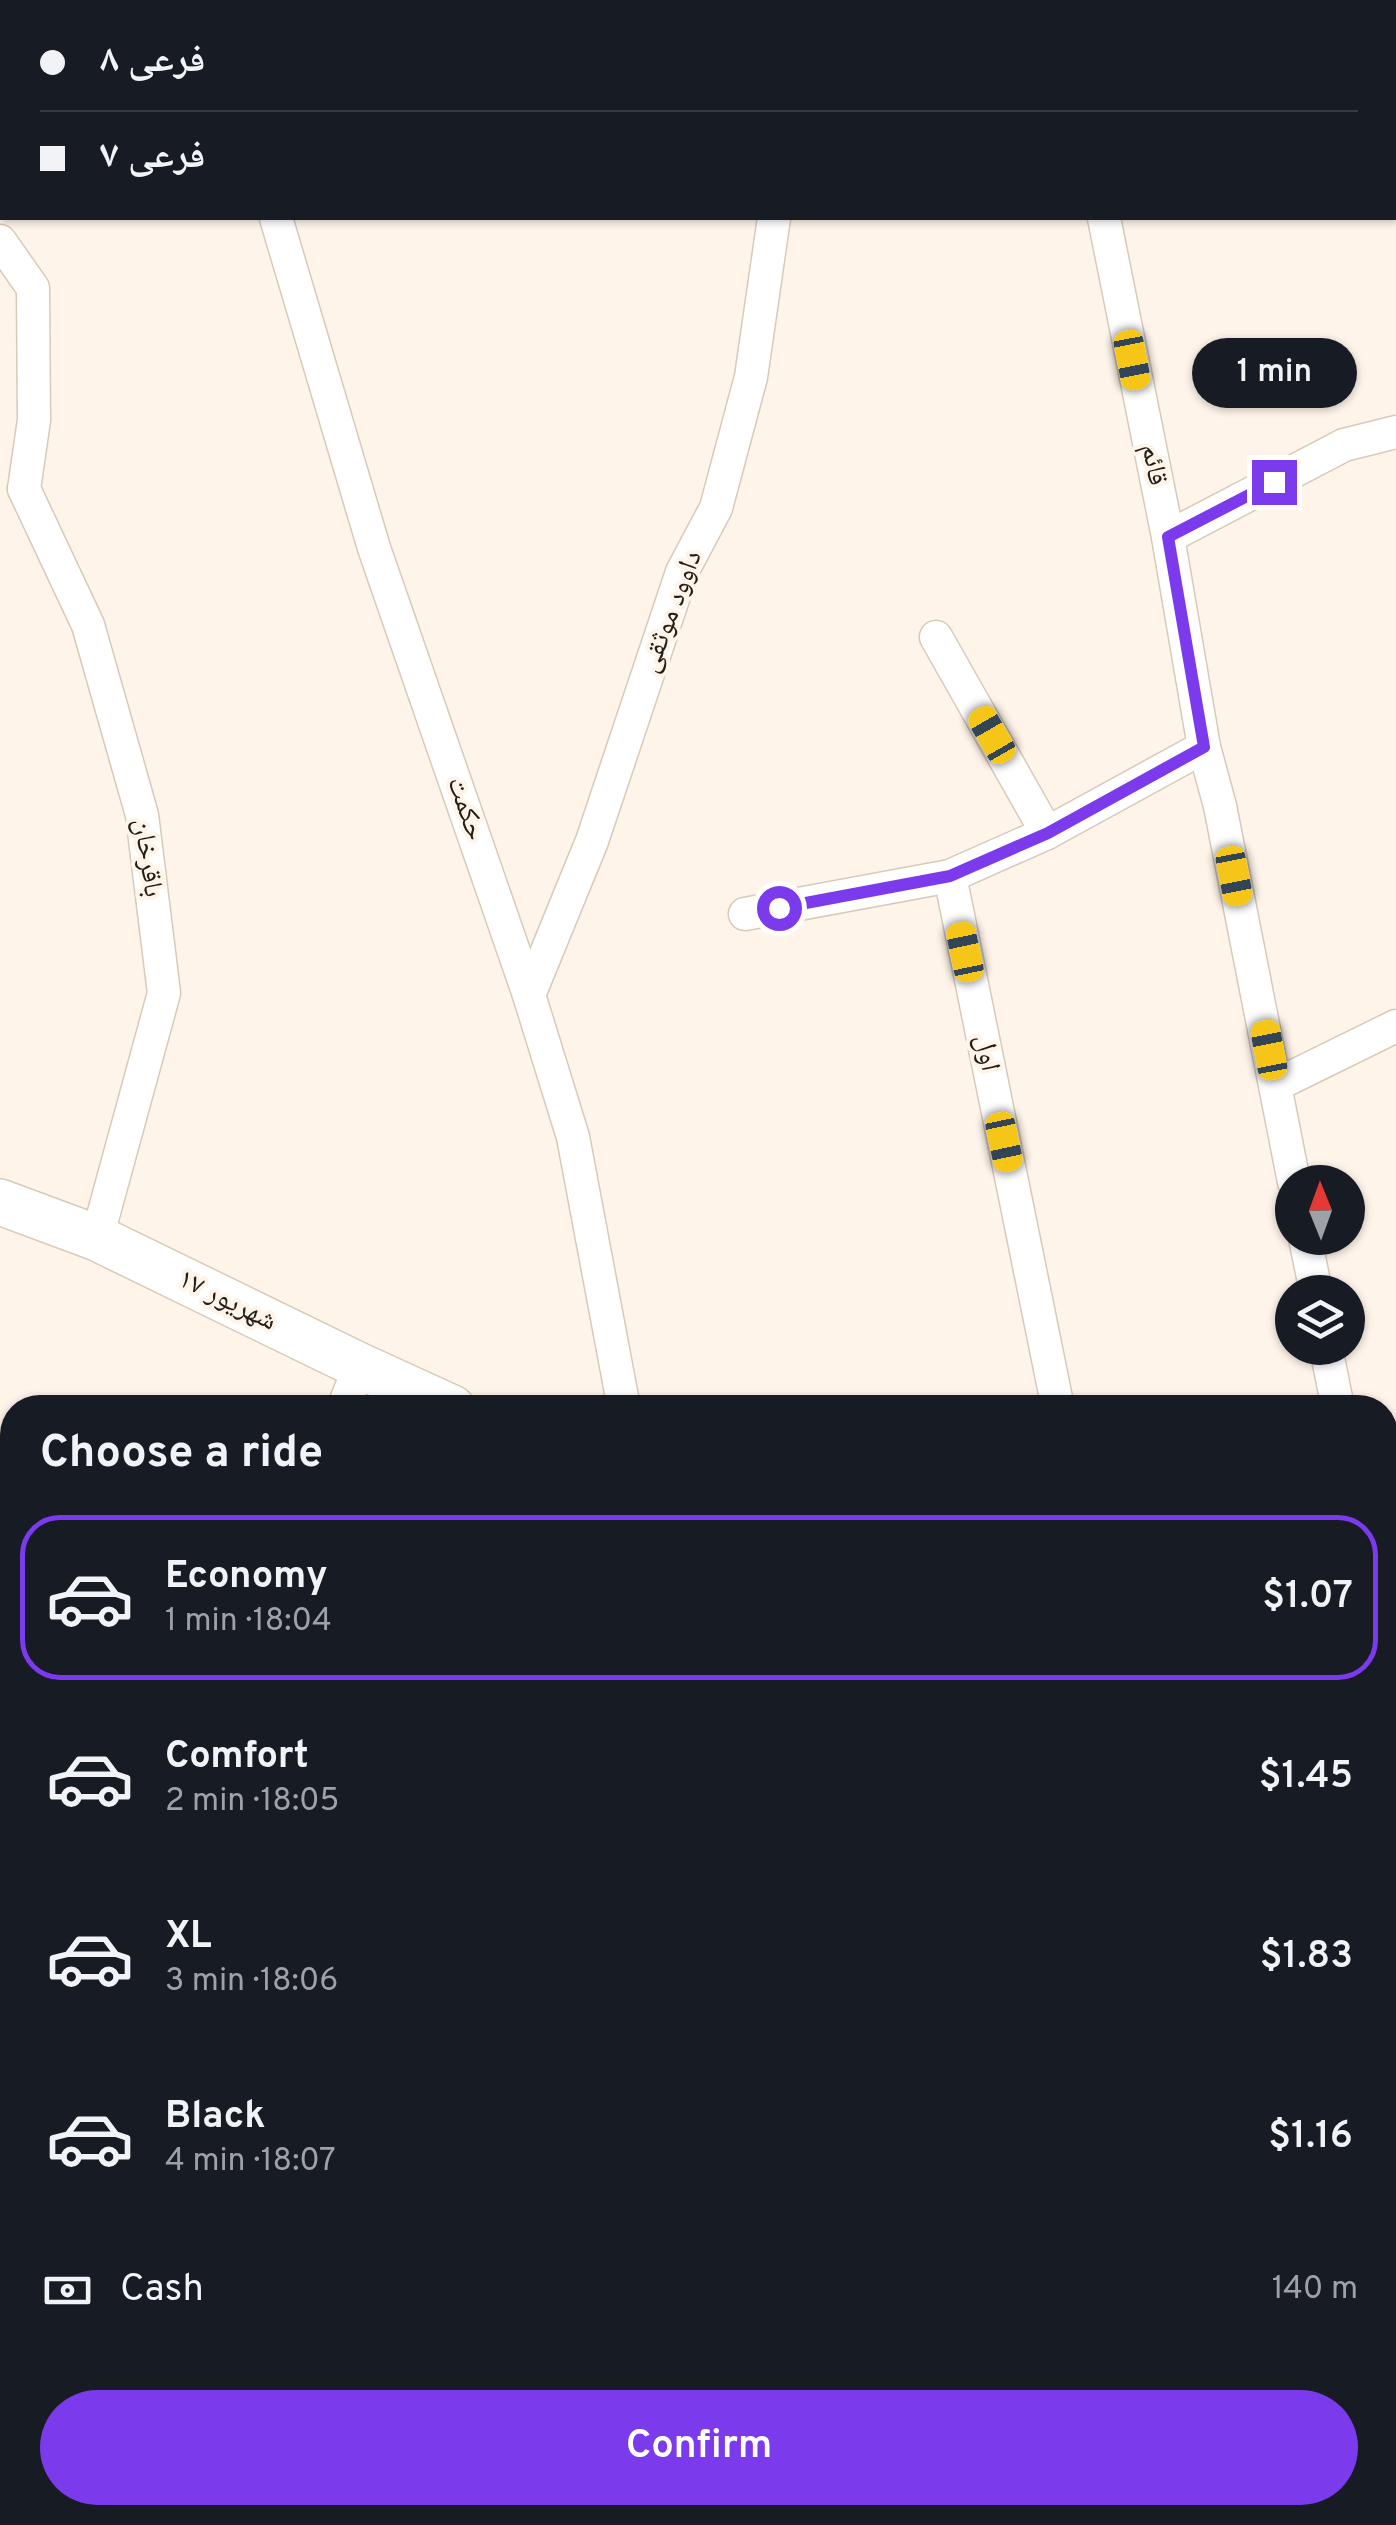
<!DOCTYPE html>
<html lang="en">
<head>
<meta charset="utf-8">
<style>
	:root { --surface:#171b24; --page:#242831; --text:#f1f3f6; --muted:#9ea1a6; --line:#363941; --accent:#7c3aed }
	body { margin:0; font-family:Overpass,"Noto Naskh Arabic",sans-serif; background:var(--page); color:var(--text); height:100vh; display:flex; flex-direction:column; font-size:38px; white-space:nowrap }
	* { box-sizing:border-box; margin:0 }
	p { font-size:32px; color:var(--muted) }
	.icon { flex:none; width:55px; height:55px; fill:none; stroke:currentColor; stroke-width:2; stroke-linecap:round; stroke-linejoin:round }
	.map { position:relative; flex:1; overflow:hidden }
	.details { position:absolute; left:0px; top:1395px; width:1398px; height:1130px; display:flex; flex-direction:column; background:var(--surface); border-radius:40px 40px 0 0; box-shadow:0 2px 8px #0004 }
	.details>* { flex:none }
	.hud { position:absolute; left:0px; top:0px; width:1398px; height:220px; box-shadow:0 2px 8px #0004; display:grid; align-content:center; height:220px; padding:0 40px; background:var(--surface) }
	.needle { width:65px; rotate:359deg }
	.buttons { position:absolute; left:1275px; top:1165px; display:grid; gap:20px }
	.buttons a { display:grid; place-items:center; width:90px; height:90px; border-radius:50%; background:var(--surface); box-shadow:0 2px 8px #0004; font-size:50px }
	.end { position:absolute; width:45px; height:45px; margin:-22px; border:12px solid #7c3aed; background:#fff; box-shadow:0 0 0 5px #fff }
	.from { border-radius:50% }
	.bubble { position:absolute; height:70px; border-radius:35px; background:var(--surface); box-shadow:0 2px 8px #0004; font-size:32px; font-weight:600; line-height:70px; text-align:center }
	.car { position:absolute; width:30px; height:60px; margin:-30px -15px; border-radius:12px; box-shadow:0 0 8px 2px #0007; background:linear-gradient(#f5c518 24%,#345 0 40%,#f5c518 0 76%,#345 0 86%,#f5c518 0) }
	.hud b { display:flex; align-items:center; gap:35px; height:95px; font-size:38px }
	.hud b+b { border-top:2px solid var(--line) }
	.hud i { width:25px; height:25px; background:var(--text) }
	ul { padding:0; list-style:none }
	li { display:flex; align-items:center; gap:30px; height:165px; margin:0 20px 15px; padding:0 20px; border:5px solid transparent; border-radius:40px }
	li div { flex:1 }
	li b { display:block; font-size:38px }
	li em { font-style:normal; font-weight:600 }
	li.active { border-color:var(--accent) }
	li>.icon { width:90px; height:90px; stroke-width:1.5 }
	h2 { padding:0 40px; font-size:45px; line-height:120px }
	.pay { display:flex; align-items:center; gap:25px; height:110px; padding:0 40px; font-size:38px }
	.pay p { margin-inline-start:auto }
	.cta { display:flex; gap:20px; margin-top:auto; padding:20px 40px }
	.cta a { flex:1; height:115px; border-radius:60px; background:var(--accent); color:#fff; font-size:40px; font-weight:600; line-height:115px; text-align:center }
	.map>svg:first-child { display:block }
	.lines { fill:none; stroke-linecap:round; stroke-linejoin:round }
	.street-casing { stroke:#d8cab9; stroke-width:35 }
	.secondary-casing { stroke:#d8cab9; stroke-width:48 }
	.street { stroke:#fff; stroke-width:32 }
	.secondary { stroke:#fff; stroke-width:45 }
	.route { stroke:#7c3aed; stroke-width:12 }
	.labels { text-anchor:middle; dominant-baseline:central; stroke-width:8; stroke-linejoin:round; paint-order:stroke }
	.street-label { font-size:28px; fill:#221d17; stroke:#fef4ea }
</style>
</head>
<body>
<div class="map">
<svg width="1396" height="2525" viewBox="0 0 1396 2525">
	<rect width="100%" height="100%" fill="#fef4ea"/>
	<g class="lines">
		<defs>
			<g id="street">
				<polyline points="209,0 209,2"/>
				<polyline points="558,0 561,2"/>
				<polyline points="1071,0 1071,2"/>
				<polyline points="1395,85 1396,85"/>
				<polyline points="276,218 374,548 529,995 573,1137 624,1408"/>
				<polyline points="1104,218 1168,537 1204,747 1220,806 1294,1182"/>
				<polyline points="0,241 33,288 34,420 24,489"/>
				<polyline points="24,489 88,625 142,815 164,993 97,1238"/>
				<polyline points="1168,537 1344,445 1396,432"/>
				<polyline points="936,637 1047,833"/>
				<polyline points="950,876 1058,1408"/>
				<polyline points="745,914 950,876 1047,833 1204,747"/>
				<polyline points="529,995 592,841 682,572 716,508 751,377 774,218"/>
				<polyline points="1276,1085 1396,1026"/>
				<polyline points="1305,1238 1316,1292"/>
				<polyline points="1326,1348 1338,1408"/>
				<polyline points="343,1408 360,1366"/>
				<polyline points="1385,1474 1396,1471"/>
				<polyline points="1385,1645 1396,1698 1385,1744"/>
				<polyline points="1385,1980 1396,1996"/>
				<polyline points="0,2156 12,2155"/>
				<polyline points="645,2525 652,2512"/>
			</g>
			<g id="secondary">
				<polyline points="0,1202 97,1238 360,1366 452,1408"/>
				<polyline points="1385,1756 1396,1751"/>
				<polyline points="0,2017 12,2022"/>
				<polyline points="0,2425 12,2414"/>
				<polyline points="1108,2512 1119,2525"/>
			</g>
		</defs>
		<use href="#street" class="street-casing"/>
		<use href="#secondary" class="secondary-casing"/>
		<use href="#street" class="street"/>
		<use href="#secondary" class="secondary"/>
	</g>
	<g class="lines">
		<polyline class="route" points="779,908 950,876 1048,833 1204,747 1168,537 1274,482"/>
	</g>
	<g class="labels">
		<g class="street-label">
			<text transform="translate(1153 465) rotate(79)">قائم</text>
			<text transform="translate(672 612) rotate(-69)">داوود موثقی</text>
			<text transform="translate(465 809) rotate(71)">حکمت</text>
			<text transform="translate(147 858) rotate(82)">باقرخان</text>
			<text transform="translate(986 1053) rotate(79)">اول</text>
			<text transform="translate(227 1301) rotate(26)">۱۷ شهریور</text>
		</g>
	</g>
</svg>
<div class="buttons">
<a><svg class="needle" viewBox="-14 -14 28 28"><path d="M0-13l5 13h-10z" fill="#e53935"/><path d="M0 13l5-13h-10z" fill="#9ea1a6"/></svg></a>
<a><svg class="icon" aria-label="layers" viewBox="0 0 24 24"><path d="M12 4l9 5-9 5-9-5zM3 14l9 5 9-5"/></svg></a>
</div>
<i class="end from" style="left:779px;top:908px"></i>
<i class="end" style="left:1274px;top:482px"></i>
<div class="bubble" style="left:1192px;top:338px;width:165px">1 min</div>
<i class="car" style="left:1132px;top:360px;rotate:169deg"></i>
<i class="car" style="left:992px;top:735px;rotate:330deg"></i>
<i class="car" style="left:1234px;top:876px;rotate:169deg"></i>
<i class="car" style="left:965px;top:952px;rotate:348deg"></i>
<i class="car" style="left:1269px;top:1050px;rotate:349deg"></i>
<i class="car" style="left:1004px;top:1142px;rotate:168deg"></i>
<div class="hud">
<b><i class="from"></i>فرعی ۸</b>
<b><i></i>فرعی ۷</b>
</div>
<section class="details">
<h2>Choose a ride</h2>
<ul>
<li class="active"><svg class="icon" aria-label="car" viewBox="0 0 24 24"><path d="M5 17H2v-5l4-1 3-4h7l3 4 3 1v5h-3M9 17h6M6 11h13"/><circle cx="7" cy="17" r="2"/><circle cx="17" cy="17" r="2"/></svg><div><b>Economy</b><p>1 min · 18:04</p></div><em>$1.07</em></li>
<li><svg class="icon" aria-label="car" viewBox="0 0 24 24"><path d="M5 17H2v-5l4-1 3-4h7l3 4 3 1v5h-3M9 17h6M6 11h13"/><circle cx="7" cy="17" r="2"/><circle cx="17" cy="17" r="2"/></svg><div><b>Comfort</b><p>2 min · 18:05</p></div><em>$1.45</em></li>
<li><svg class="icon" aria-label="car" viewBox="0 0 24 24"><path d="M5 17H2v-5l4-1 3-4h7l3 4 3 1v5h-3M9 17h6M6 11h13"/><circle cx="7" cy="17" r="2"/><circle cx="17" cy="17" r="2"/></svg><div><b>XL</b><p>3 min · 18:06</p></div><em>$1.83</em></li>
<li><svg class="icon" aria-label="car" viewBox="0 0 24 24"><path d="M5 17H2v-5l4-1 3-4h7l3 4 3 1v5h-3M9 17h6M6 11h13"/><circle cx="7" cy="17" r="2"/><circle cx="17" cy="17" r="2"/></svg><div><b>Black</b><p>4 min · 18:07</p></div><em>$1.16</em></li>
</ul>
<div class="pay"><svg class="icon" aria-label="cash" viewBox="0 0 24 24"><path d="M3 7h18v10H3z"/><circle cx="12" cy="12" r="2"/></svg>Cash<p>140 m</p></div>
<div class="cta"><a>Confirm</a></div>
</section>
</div>
</body>
</html>
